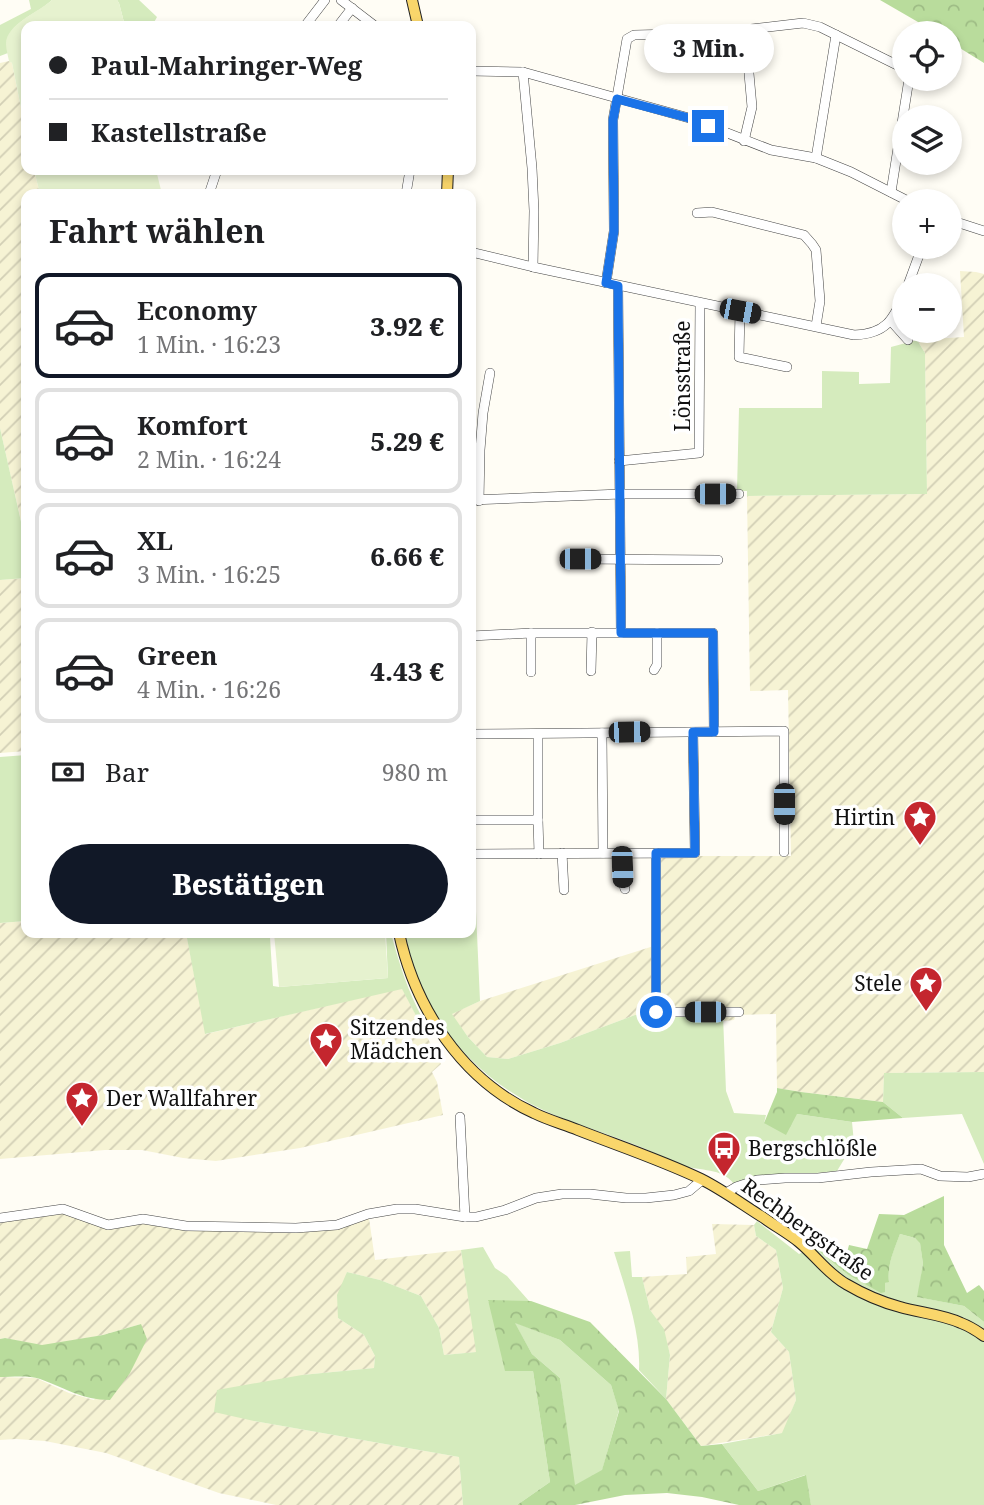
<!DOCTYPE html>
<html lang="de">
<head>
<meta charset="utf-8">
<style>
	:root { --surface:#fff; --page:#f2f2f2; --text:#202124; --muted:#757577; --line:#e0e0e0; --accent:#111827 }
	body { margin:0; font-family:"Noto Serif",serif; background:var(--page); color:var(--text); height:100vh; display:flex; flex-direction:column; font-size:26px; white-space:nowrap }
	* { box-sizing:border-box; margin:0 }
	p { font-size:23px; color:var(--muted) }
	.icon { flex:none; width:38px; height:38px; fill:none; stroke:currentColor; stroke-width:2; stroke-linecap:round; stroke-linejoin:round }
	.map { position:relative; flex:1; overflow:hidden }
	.details { position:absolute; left:21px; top:189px; width:455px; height:749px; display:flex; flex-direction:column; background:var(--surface); border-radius:14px; box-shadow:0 4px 10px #0003 }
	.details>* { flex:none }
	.guide { position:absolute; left:21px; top:21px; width:455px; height:154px; border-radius:14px; box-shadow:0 4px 10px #0003; display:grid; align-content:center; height:154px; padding:0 28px; background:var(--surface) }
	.fabs { position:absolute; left:892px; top:21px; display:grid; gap:14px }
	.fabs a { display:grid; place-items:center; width:70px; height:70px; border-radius:50%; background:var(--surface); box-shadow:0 4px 10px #0003; font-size:35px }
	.end { position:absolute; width:32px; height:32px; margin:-16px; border:9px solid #1a73e8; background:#fff; box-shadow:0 0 0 4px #fff }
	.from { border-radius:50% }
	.bubble { position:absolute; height:49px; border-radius:24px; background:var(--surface); box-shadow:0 4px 10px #0003; font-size:23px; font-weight:800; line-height:49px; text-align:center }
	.car { position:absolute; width:21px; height:42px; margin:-21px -10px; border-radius:9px; box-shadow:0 0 5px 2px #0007; background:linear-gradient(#222 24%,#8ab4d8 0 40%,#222 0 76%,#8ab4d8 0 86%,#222 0) }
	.guide b { display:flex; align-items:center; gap:24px; height:66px; font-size:26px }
	.guide b+b { border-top:2px solid var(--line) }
	.guide i { width:18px; height:18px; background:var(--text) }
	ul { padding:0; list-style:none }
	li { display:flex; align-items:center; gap:21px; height:105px; margin:0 14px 10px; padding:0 14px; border:4px solid var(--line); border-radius:14px }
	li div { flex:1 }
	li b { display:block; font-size:26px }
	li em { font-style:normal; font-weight:800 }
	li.active { border-color:var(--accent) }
	li>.icon { width:63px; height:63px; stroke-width:1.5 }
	h2 { padding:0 28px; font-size:32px; line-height:84px }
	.pay { display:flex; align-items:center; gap:18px; height:77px; padding:0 28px; font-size:26px }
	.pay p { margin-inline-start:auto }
	.primary-button { display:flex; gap:14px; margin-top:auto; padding:14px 28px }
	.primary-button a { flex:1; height:80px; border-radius:42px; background:var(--accent); color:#fff; font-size:28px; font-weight:800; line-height:80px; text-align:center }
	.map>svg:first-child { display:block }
	.farmland { fill:url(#farmland-furrows) }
	.grass { fill:#d5ebbd }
	.forest { fill:url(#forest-crowns); fill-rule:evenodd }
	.pitch { fill:#e6f2cf }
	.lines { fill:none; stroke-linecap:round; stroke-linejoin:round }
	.minor-casing { stroke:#444; stroke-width:10 }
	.major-casing { stroke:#222; stroke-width:12 }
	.minor { stroke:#fff; stroke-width:9 }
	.major { stroke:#f9d66b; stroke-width:10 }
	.route { stroke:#1a73e8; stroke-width:9 }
	.labels { text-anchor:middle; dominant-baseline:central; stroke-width:7; stroke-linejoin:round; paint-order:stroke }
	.street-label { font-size:21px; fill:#111; stroke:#fff }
	.poi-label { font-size:21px; fill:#111; stroke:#fff; text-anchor:start }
</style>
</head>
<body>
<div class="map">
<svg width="984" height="1505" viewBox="0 0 984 1505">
	<defs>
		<pattern id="farmland-furrows" width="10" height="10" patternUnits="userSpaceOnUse" patternTransform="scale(1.75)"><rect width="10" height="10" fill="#f6f3d4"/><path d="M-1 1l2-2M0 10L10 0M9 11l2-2" fill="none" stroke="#d2cfb5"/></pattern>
		<pattern id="forest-crowns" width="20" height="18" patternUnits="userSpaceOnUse" patternTransform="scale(1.75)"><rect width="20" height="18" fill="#b9dc9c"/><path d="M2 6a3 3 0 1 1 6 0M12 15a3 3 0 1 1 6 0" fill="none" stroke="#9ebc85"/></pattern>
	</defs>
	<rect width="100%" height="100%" fill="#fffdf5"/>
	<g class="farmland">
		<polygon points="9,61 12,63 26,133 26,170 34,170 40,194 26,194 26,544 0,428 0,63"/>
		<polygon points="960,271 976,272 984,274 984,1072 884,1073 883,1102 801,1092 777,1088 776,1014 736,1015 734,1020 724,1021 723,1016 635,1015 560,1043 508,1059 487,1057 468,1037 451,1014 480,1001 660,944 660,856 791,856 788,690 750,691 747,496 927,494 925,353 917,340 964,337"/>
		<polygon points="26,578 26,751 0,753 0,580"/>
		<polygon points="26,921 26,933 186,933 206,1034 402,988 441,1064 432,1072 437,1082 443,1115 300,1148 216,1161 183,1158 142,1150 105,1150 0,1159 0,923"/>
		<polygon points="62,1212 108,1227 142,1221 184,1229 212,1231 295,1233 339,1229 369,1218 375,1260 461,1250 477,1352 444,1355 439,1328 421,1296 380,1280 347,1272 338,1318 364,1335 375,1356 374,1368 302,1375 254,1421 459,1457 463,1505 276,1505 219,1493 106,1453 45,1441 16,1439 0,1440 0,1377 36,1378 69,1393 94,1400 141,1324 103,1335 42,1346 5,1338 0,1339 0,1222"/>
		<polygon points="712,1224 754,1225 756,1236 776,1250 783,1288 771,1332 789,1352 796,1400 783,1433 701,1446 666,1399 670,1355 663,1329 650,1310 642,1277 687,1274 686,1257 716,1254"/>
	</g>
	<g class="grass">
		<path d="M29,0H52C34,17 2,23 8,53L0,56V25L31,9Z"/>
		<polygon points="117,0 139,0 157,17 152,26 125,26 119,3"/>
		<polygon points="917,340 925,353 927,494 747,496 747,491 737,491 739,408 822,408 822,371 859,372 859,384 890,383 891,347"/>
		<polygon points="0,428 26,544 26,578 0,580"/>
		<polygon points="26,755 26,921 0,923 0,757"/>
		<path d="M475,889L480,1001L452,1014L468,1037L487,1057L508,1059L560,1043L635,1015L723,1016L726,1091L734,1113L766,1115L764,1123L797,1114L852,1122L854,1143L837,1171L785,1176L734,1184C721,1167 701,1172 682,1165C665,1158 649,1150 633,1144C598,1130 562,1121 529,1103C461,1065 420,1008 405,933H471V893Z"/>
		<path d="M186,933H264L270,937L273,986L279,987L388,978L386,933H391C400,967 410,998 428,1028L424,1031L402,989L205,1034Z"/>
		<polygon points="984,1072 984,1164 962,1114 903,1118 883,1102 884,1073"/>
		<path d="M757,1221L799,1254L814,1247L847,1274L885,1283L889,1281C887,1265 894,1249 900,1234L915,1238L920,1242L923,1264L918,1297L964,1306L984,1322V1505H811L805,1475L758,1491L722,1444L782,1433L796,1400L789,1352L771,1332L783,1288L776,1250L756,1236L754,1225Z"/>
		<polygon points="483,1247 495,1268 507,1276 529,1301 488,1301 533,1371 550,1482 517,1505 463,1505 459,1457 254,1421 214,1412 217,1390 302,1375 374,1368 375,1356 364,1335 338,1318 337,1295 347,1272 380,1280 421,1296 439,1328 444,1355 476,1352 461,1250"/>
		<path d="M630,1251L632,1277H642L650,1310L664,1329L670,1355L666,1399L639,1370C641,1332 625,1288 614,1252Z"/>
		<polygon points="514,1322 560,1340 611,1385 619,1410 602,1471 574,1486 560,1378 532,1354"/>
	</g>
	<g class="forest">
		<polygon points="880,0 984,0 984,63 950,42 950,33 937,33"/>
		<polygon points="777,1088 801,1092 883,1102 903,1118 852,1122 797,1114 786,1135 764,1123 777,1092"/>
		<path d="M944,1196V1245L967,1293L979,1285L984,1291V1322L964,1306L917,1297L923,1264L920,1243L915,1238L900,1234C894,1250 887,1265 889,1282L885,1283V1292L881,1293L847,1274L814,1247L846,1256L849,1245L867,1249L879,1214L904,1215Z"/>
		<path d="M488,1300L531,1301L590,1322L666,1399L701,1446L722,1444L758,1491L806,1475L811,1505H739L702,1497L667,1493L625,1495L575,1505H517L550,1482L533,1371H505ZM515,1323L560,1340L611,1385L619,1411L602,1470L575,1485L560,1378L532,1354Z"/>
		<path d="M141,1324L147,1339L130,1373L110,1400C82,1400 65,1388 40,1379C28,1375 12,1377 0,1377V1339L5,1338L42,1345L103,1335Z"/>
	</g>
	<g class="pitch">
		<path d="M52,0H117L119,3L125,26H26V133L12,63L9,61C8,56 6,49 6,44C6,24 39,12 52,0Z"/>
		<polygon points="34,170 156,170 162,194 40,194"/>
		<polygon points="274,933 385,933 388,978 279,987"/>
	</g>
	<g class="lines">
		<defs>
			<g id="minor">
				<polyline points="341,0 375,26"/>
				<polyline points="305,26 325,0"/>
				<polyline points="338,26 352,8"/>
				<polyline points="471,71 523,72 689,118 771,150 816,158 851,172 908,201"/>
				<polyline points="523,72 532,168 534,211 533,267"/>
				<polyline points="744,141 752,107 745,29"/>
				<polyline points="816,158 836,35"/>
				<polyline points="891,192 909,79"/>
				<polyline points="209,194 217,170"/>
				<polyline points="406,194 410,170"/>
				<polyline points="697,213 712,212 804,235 812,244 816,250 820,301 816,326"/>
				<polyline points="950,220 984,231"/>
				<path d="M471,252L533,267L854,335C886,334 893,320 905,293"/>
				<polyline points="606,283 614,231 613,120 627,39 634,35 716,33 803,23 820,27 905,69"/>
				<polyline points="908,285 922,247"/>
				<polyline points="618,286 621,633"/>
				<polyline points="740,311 739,357 787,367"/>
				<polyline points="891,321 908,340"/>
				<polyline points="619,461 699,453 700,303"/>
				<polyline points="471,500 621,494 739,494"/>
				<polyline points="479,501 480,450 483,413 490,373"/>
				<polyline points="580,559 718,560"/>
				<polyline points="471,636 531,633 713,633 714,732"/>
				<polyline points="654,670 657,665 657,633"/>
				<polyline points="591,671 592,632"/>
				<polyline points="531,672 531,633"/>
				<polyline points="602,733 603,853"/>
				<polyline points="471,734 784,731 784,852"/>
				<polyline points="471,820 538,820 538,734"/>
				<polyline points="538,820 539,854"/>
				<polyline points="562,853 564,890"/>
				<polyline points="622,853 623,882 625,889"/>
				<polyline points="656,853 656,1012 739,1012"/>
				<polyline points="471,854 695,853 693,732"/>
				<polyline points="460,1117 465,1217"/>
				<polyline points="726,1193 736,1187 757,1180 785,1178 818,1178 871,1172 921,1169 940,1176 968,1177 984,1174"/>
				<polyline points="0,1218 63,1209 108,1225 143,1219 186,1226 296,1228 337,1225 368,1214 397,1209 415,1209 465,1217 476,1217 505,1210 536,1198 562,1194 590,1194 626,1198 646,1198 674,1195 689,1191 702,1180"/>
			</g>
			<g id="major">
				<polyline points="412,0 418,26"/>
				<polyline points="447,194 448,170"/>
				<path d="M399,933C415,1008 462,1080 534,1113C548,1120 563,1124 578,1130C619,1146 661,1160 701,1179C723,1190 743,1205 764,1218C775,1226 788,1233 799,1242C815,1255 828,1274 846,1284C863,1294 881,1302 900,1307C920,1313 941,1314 961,1323C969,1326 977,1331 984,1336"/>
			</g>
		</defs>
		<use href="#minor" class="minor-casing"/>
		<use href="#major" class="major-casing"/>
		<use href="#minor" class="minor"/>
		<use href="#major" class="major"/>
	</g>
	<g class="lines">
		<polyline class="route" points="656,1012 656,853 695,853 693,732 714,732 713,633 621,633 618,286 606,283 614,231 613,120 617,99 689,118 708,126"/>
	</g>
	<defs>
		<symbol id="sight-pin" viewBox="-11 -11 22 30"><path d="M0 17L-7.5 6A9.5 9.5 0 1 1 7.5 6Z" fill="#c4262e" stroke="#fff"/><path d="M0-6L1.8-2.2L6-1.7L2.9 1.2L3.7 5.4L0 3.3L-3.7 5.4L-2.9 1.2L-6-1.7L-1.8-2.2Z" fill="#fff"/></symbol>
		<symbol id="bus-pin" viewBox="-11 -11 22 30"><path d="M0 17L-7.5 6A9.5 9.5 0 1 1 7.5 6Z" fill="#c4262e" stroke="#fff"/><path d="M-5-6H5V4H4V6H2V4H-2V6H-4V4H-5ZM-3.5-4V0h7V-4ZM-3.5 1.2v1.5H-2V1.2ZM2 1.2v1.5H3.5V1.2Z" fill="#fff"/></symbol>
	</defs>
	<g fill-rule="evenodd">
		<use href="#sight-pin" x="901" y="798" width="38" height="52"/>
		<use href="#sight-pin" x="907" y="964" width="38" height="52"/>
		<use href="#sight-pin" x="307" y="1020" width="38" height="52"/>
		<use href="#sight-pin" x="63" y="1079" width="38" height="52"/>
		<use href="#bus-pin" x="705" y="1129" width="38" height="52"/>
	</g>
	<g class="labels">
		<g class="street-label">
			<text transform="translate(682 376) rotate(-90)">Lönsstraße</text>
			<text transform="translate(808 1229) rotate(36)">Rechbergstraße</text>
		</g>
		<g class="poi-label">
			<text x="895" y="817" text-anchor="end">Hirtin</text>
			<text x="902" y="983" text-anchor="end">Stele</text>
			<text x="350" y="1027">Sitzendes<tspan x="350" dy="24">Mädchen</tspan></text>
			<text x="106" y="1098">Der Wallfahrer</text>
			<text x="748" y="1148">Bergschlößle</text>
		</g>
	</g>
</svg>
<div class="fabs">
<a><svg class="icon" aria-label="locate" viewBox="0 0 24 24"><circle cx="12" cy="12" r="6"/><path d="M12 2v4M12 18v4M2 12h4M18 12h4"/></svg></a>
<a><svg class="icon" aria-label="layers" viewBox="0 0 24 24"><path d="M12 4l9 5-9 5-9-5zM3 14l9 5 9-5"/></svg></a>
<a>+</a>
<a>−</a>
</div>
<i class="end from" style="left:656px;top:1012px"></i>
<i class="end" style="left:708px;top:126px"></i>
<div class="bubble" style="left:644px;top:24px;width:130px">3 Min.</div>
<i class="car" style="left:740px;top:311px;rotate:101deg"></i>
<i class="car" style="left:715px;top:494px;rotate:90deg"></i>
<i class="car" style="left:580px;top:559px;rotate:90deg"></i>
<i class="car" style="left:629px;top:732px;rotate:89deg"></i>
<i class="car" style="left:784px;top:804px;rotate:180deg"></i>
<i class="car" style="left:622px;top:867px;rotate:178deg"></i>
<i class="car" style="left:705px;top:1012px;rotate:270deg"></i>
<div class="guide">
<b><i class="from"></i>Paul-Mahringer-Weg</b>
<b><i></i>Kastellstraße</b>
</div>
<section class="details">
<h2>Fahrt wählen</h2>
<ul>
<li class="active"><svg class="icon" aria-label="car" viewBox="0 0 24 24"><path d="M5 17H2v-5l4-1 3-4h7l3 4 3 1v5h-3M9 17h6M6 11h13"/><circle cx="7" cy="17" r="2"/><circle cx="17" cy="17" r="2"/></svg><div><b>Economy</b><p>1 Min. · 16:23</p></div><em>3.92 €</em></li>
<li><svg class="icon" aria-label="car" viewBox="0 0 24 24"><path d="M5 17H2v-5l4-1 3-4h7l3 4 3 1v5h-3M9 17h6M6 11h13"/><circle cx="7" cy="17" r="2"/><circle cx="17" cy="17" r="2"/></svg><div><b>Komfort</b><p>2 Min. · 16:24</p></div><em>5.29 €</em></li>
<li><svg class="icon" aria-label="car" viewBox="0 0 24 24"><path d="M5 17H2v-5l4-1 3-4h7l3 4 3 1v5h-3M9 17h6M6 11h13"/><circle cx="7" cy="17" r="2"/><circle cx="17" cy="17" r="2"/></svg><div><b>XL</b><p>3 Min. · 16:25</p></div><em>6.66 €</em></li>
<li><svg class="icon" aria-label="car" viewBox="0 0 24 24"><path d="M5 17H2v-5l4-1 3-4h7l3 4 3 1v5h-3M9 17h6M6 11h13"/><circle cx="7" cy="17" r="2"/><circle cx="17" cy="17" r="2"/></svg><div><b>Green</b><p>4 Min. · 16:26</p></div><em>4.43 €</em></li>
</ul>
<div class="pay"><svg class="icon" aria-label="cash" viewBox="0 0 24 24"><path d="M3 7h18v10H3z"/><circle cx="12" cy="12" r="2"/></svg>Bar<p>980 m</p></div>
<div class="primary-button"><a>Bestätigen</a></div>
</section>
</div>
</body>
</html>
